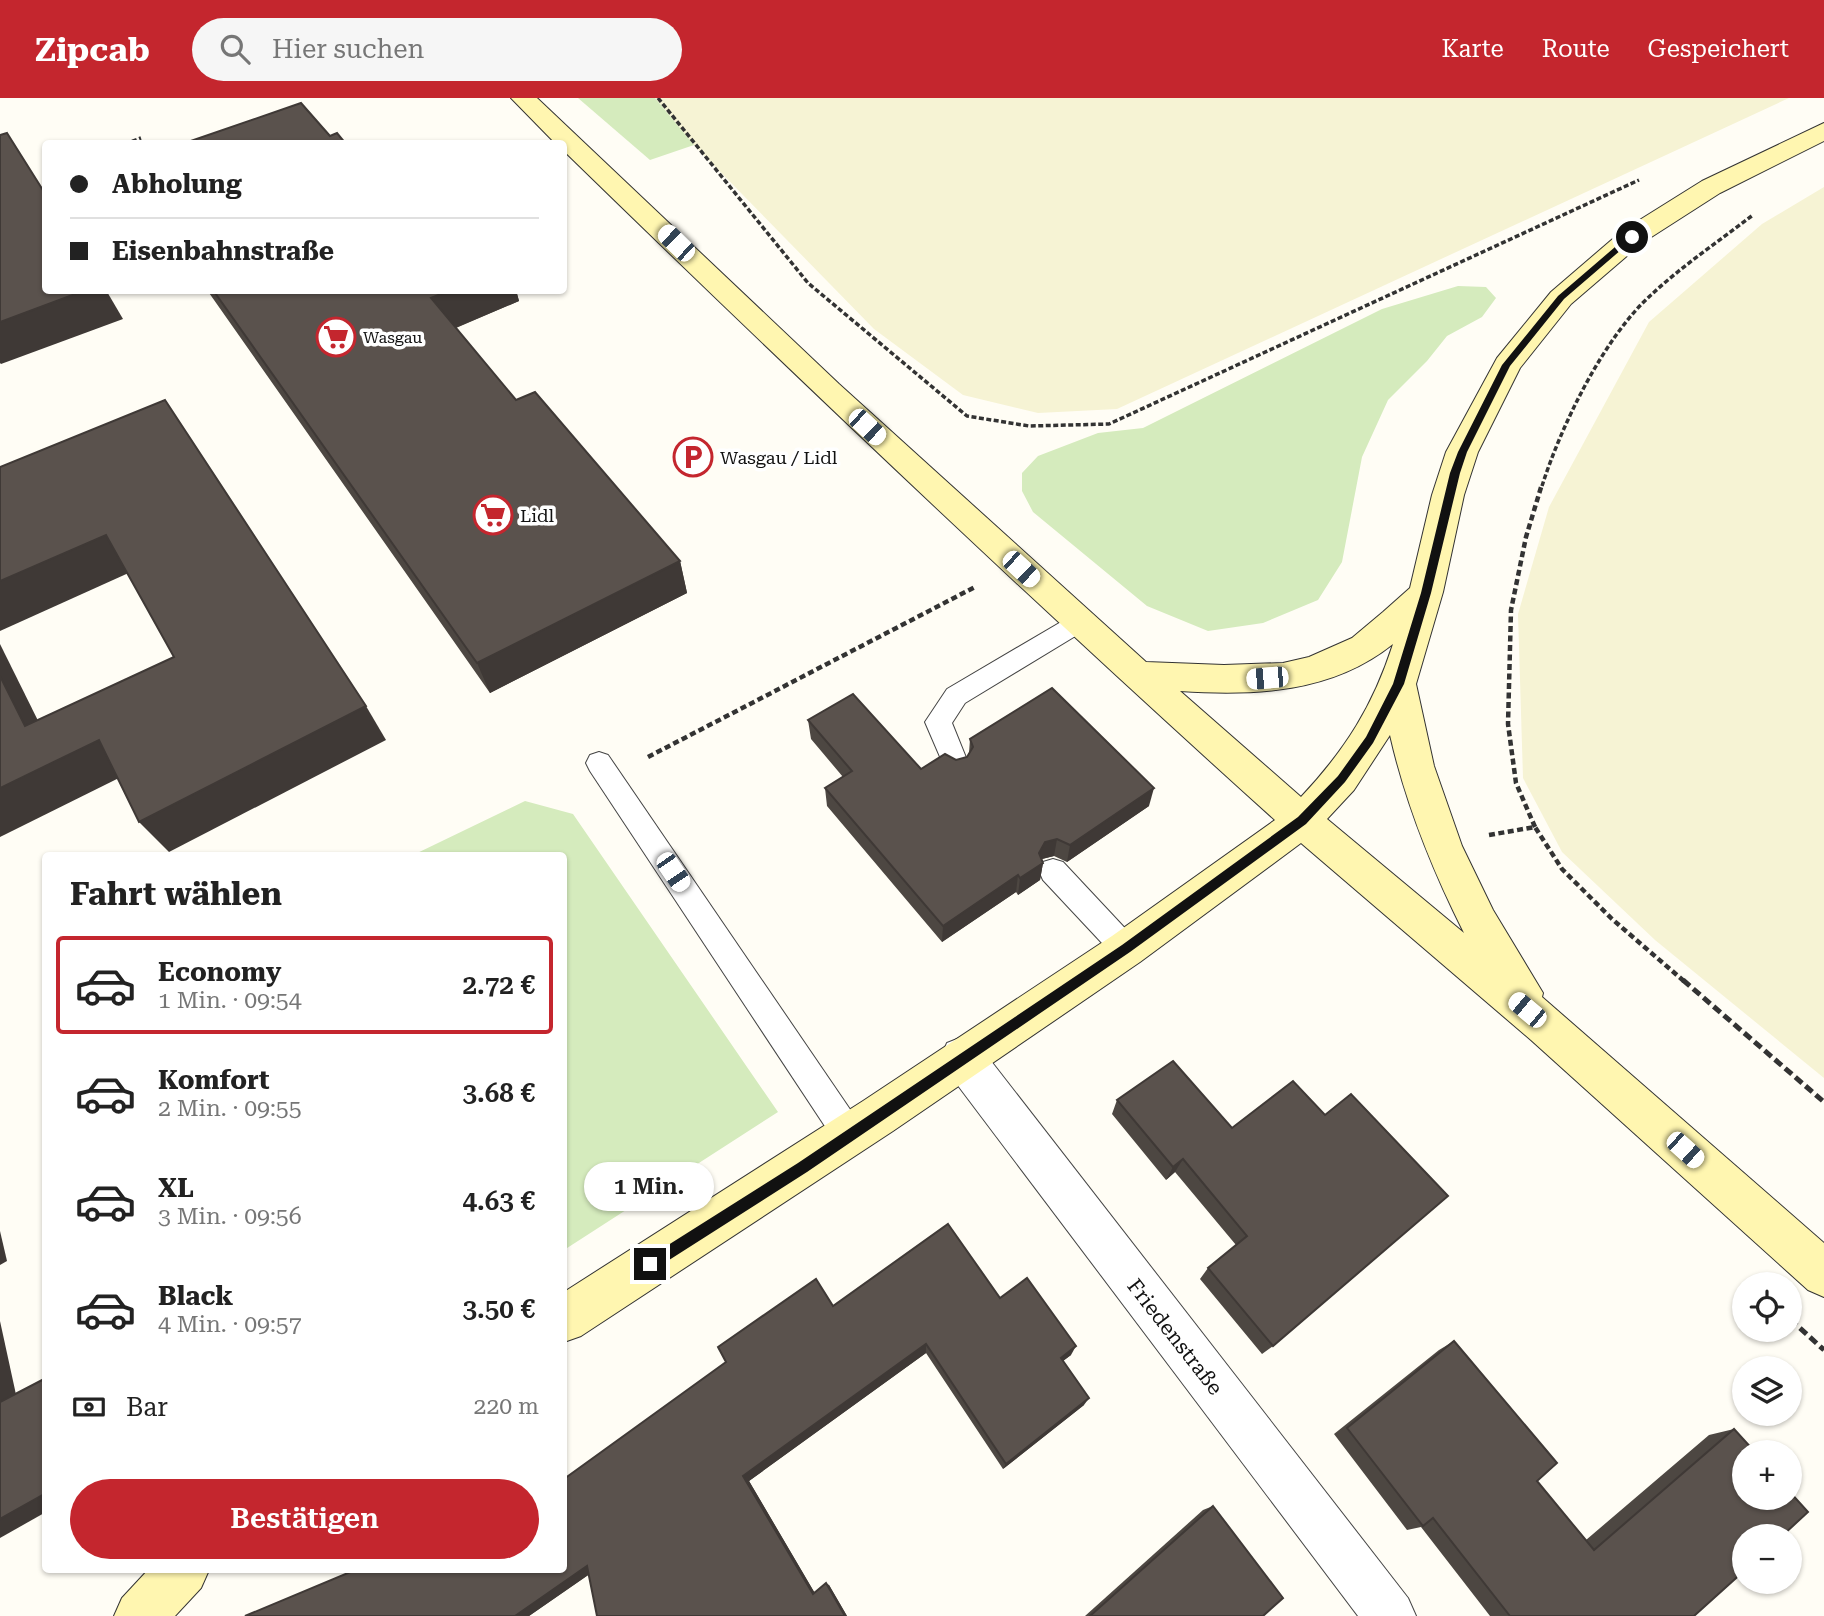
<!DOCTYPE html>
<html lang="de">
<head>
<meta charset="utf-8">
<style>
	:root { --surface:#fff; --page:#f6f6f6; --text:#222; --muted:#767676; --line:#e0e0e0; --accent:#c4262e }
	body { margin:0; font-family:"Roboto Serif",serif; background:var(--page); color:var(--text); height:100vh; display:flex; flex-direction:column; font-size:26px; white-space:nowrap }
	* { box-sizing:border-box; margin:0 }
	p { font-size:23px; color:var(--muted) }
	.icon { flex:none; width:38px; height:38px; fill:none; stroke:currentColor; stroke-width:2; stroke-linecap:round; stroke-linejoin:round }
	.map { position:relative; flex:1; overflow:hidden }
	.details { position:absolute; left:42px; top:754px; width:525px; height:721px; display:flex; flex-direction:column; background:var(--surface); border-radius:7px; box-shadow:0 2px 5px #0004 }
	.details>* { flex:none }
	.banner { position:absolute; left:42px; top:42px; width:525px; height:154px; border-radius:7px; box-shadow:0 2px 5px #0004; display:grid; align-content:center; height:154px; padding:0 28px; background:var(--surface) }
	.controls { position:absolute; left:1732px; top:1174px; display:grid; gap:14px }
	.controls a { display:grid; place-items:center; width:70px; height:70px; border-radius:50%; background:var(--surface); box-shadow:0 2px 5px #0004; font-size:35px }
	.end { position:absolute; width:32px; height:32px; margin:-16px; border:9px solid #111; background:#fff; box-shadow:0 0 0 4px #fff }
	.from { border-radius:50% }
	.bubble { position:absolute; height:49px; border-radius:24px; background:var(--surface); box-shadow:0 2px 5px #0004; font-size:23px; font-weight:600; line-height:49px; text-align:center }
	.car { position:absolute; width:21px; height:42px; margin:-21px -10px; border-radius:9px; box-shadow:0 0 5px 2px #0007; background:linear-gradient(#fff 24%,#345 0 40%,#fff 0 76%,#345 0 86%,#fff 0) }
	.banner b { display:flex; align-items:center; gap:24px; height:66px; font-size:26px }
	.banner b+b { border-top:2px solid var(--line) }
	.banner i { width:18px; height:18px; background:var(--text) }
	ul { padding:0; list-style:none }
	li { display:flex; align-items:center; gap:21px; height:98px; margin:0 14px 10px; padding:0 14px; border:4px solid transparent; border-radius:7px }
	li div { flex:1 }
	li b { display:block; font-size:26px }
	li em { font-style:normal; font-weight:600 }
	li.active { border-color:var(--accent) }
	li>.icon { width:63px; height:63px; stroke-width:1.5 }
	h2 { padding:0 28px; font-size:32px; line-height:84px }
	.pay { display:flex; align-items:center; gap:18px; height:77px; padding:0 28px; font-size:26px }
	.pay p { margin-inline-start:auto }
	.action { display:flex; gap:14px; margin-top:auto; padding:14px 28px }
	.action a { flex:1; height:80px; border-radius:42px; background:var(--accent); color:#fff; font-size:28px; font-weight:600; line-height:80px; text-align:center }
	header { display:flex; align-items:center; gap:42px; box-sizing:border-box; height:98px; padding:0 35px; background:var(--accent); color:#fff }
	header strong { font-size:33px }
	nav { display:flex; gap:38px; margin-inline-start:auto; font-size:24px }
	.search { width:490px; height:63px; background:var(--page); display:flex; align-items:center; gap:18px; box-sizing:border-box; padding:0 24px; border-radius:38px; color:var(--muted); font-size:26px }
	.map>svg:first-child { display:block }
	.farmland { fill:#f6f3d4 }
	.green { fill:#d5ebbd }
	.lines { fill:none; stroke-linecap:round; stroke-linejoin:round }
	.lane-casing { stroke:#444; stroke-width:2 }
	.street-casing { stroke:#444; stroke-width:2 }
	.secondary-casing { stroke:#333; stroke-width:2 }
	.path-far2 { stroke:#333; stroke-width:3.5; stroke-dasharray:5 2.5; stroke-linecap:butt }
	.path-far1 { stroke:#333; stroke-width:4.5; stroke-dasharray:6 3.5; stroke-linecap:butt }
	.path { stroke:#333; stroke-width:5; stroke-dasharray:9 4.5; stroke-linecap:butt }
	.lane { fill:#fff; fill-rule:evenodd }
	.street { fill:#fff; fill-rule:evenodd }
	.secondary { fill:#fff6b0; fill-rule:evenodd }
	.wall { fill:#4d4742 }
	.shaded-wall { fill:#3f3936 }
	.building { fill:#5a524d; stroke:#3f3936; stroke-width:2 }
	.route { fill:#111 }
	.labels { text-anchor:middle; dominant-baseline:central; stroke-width:7; stroke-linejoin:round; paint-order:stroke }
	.far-poi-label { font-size:16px; fill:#111; stroke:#fff; text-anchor:start }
	.poi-label { font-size:18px; fill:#111; stroke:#fff; text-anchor:start }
	.near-street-label { font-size:21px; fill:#111; stroke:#fff }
</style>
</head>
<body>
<header>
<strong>Zipcab</strong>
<div class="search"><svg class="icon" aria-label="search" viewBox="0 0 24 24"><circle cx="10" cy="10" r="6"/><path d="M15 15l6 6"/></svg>Hier suchen</div>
<nav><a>Karte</a><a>Route</a><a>Gespeichert</a></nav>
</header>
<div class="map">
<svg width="1824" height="1518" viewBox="0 0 1824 1518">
	<rect width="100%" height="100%" fill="#fffdf5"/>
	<g class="farmland">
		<polygon points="655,0 1789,0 1117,311 1038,315 963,297 874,231 694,47"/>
		<polygon points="1824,89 1824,980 1655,842 1562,754 1523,680 1518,516 1549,409 1649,224 1762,126"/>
	</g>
	<g class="green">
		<polygon points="578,0 655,0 694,47 650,62"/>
		<polygon points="1458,188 1486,189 1496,200 1482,219 1447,238 1427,263 1388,302 1362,359 1342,464 1318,502 1263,525 1208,533 1147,508 1033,414 1022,393 1022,375 1038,358 1098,335 1143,330 1382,211"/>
		<polygon points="525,703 573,716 778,1014 564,1152 564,758 411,758"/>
	</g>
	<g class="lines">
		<defs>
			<g id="lane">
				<polygon points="1078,514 1087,517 1090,524 1087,531 965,605 952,625 969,667 965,675 956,678 947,675 925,624 947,591"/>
				<polygon points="599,654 608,657 860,1026 865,1037 860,1048 849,1052 838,1048 590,673 586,665 590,657"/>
				<polygon points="1053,761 1063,764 1136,842 1141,851 1136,860 1126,864 1116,860 1043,782 1039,773 1043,764"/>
			</g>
			<polygon id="street" points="962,939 977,945 1408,1500 1416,1518 1358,1518 947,973 941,959 947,945"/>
			<g id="secondary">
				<path d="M511,0H537L839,286L1146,564L1224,567L1283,565L1309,559L1352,540L1383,514L1410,490L1432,397L1446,354L1497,260L1551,194L1622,133L1702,83L1824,25V43L1720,95L1642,145L1571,206L1520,270L1478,354L1464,397L1443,494L1416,586L1434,668L1462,748L1493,812L1543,895L1542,899L1824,1145V1199L1808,1192L1531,942L1301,745L1140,864L893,1033L581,1238L564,1244V1194L863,1003L1112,838L1275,722C1033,504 797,280 564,53V46H556ZM1393,546C1373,608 1346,651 1301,699L1180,593C1255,598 1332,595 1393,546ZM1390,637C1406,707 1432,771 1464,835L1327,721L1354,692Z"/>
				<polygon points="148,1472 209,1472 201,1490 175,1518 114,1518 122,1500"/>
			</g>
		</defs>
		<use href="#lane" class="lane-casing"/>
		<use href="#street" class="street-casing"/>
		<use href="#secondary" class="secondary-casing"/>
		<g class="path-far2">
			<polyline points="658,0 808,185 967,318 1029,328 1109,326 1639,82"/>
			<polyline points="125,46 141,40"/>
			<path d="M1542,388C1561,328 1604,239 1651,197C1682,168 1719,143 1753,117"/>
		</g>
		<g class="path-far1">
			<polyline points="648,659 975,489"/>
			<polyline points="1535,729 1516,685 1508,626 1511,512 1526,439 1542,386"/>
			<polyline points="1489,737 1535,729 1562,771 1612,821 1685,884"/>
		</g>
		<g class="path">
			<polyline points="1683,882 1824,1004"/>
			<polyline points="1790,1221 1824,1252"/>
		</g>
		<use href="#lane" class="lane"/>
		<use href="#street" class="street"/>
		<use href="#secondary" class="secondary"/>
	</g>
	<g class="wall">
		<polygon points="207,192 516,192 519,203 456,230 516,302 680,463 687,495 490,595"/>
		<polygon points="808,622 921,671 967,659 969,655 970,641 1149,708 1067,764 1054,758 1042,761 1043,765 1040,782 1018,797 1016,794 942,844 827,708 825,690 843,679 811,641"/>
		<polygon points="1117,1002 1232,1030 1273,1248 1262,1256 1200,1181 1208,1170 1236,1147 1175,1074 1166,1082 1112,1016"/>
		<polygon points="1000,1200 1071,1257 1063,1263 1084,1307 1003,1371 926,1255 749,1383 814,1494 829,1487 847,1518 588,1477 529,1518 245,1518 564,1472 833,1208"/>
		<polygon points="1454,1243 1537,1383 1586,1442 1709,1337 1734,1331 1694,1518 1490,1518 1421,1429 1407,1432 1334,1336 1439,1252"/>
		<polygon points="1213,1408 1263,1518 1085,1518 1203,1412"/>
	</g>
	<g class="shaded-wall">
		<polygon points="86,192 106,192 123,221 1,266 0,265 0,224"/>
		<polygon points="451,192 516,192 519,203 443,235 431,200"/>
		<polygon points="106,437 133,473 0,533 0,483"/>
		<polygon points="680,463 687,495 490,595 477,565"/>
		<polygon points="0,546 57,661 25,628 0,578"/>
		<polygon points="366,608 386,642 169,754 139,724"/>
		<polygon points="99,642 129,675 0,739 0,690"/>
		<polygon points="1154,690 1149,708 1067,764 1070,747"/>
		<polygon points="1057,741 1054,758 1042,761 1043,765 1040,782 1018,797 1020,780 1045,744"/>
		<polygon points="1018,777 1016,794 942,844 943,828"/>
		<polygon points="1183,1061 1175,1074 1166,1082 1173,1069"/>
		<polygon points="0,1133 7,1163 0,1167"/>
		<polygon points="0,1223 20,1315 0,1310"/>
		<polygon points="926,1246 926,1255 749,1383 816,1497 813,1496 743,1378"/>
		<polygon points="1076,1248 1071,1257 1056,1268 1061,1260"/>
		<polygon points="1089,1300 1084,1307 1003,1371 1006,1366"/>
		<polygon points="46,1395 46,1414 0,1440 0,1421"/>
		<polygon points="587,1468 597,1471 529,1518 515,1518"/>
		<polygon points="826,1485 829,1487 847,1518 845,1518"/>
	</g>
	<g class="building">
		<polygon points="301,5 330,38 337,35 346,46 182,46"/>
		<polygon points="7,35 46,97 46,192 86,192 0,224 0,37"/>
		<polygon points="213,192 451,192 431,200 516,302 535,294 680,463 477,565"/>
		<polygon points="165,302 366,608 139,724 99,642 0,690 0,578 25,628 174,559 106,437 0,483 0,369"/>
		<polygon points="1052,590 1154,690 1070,747 1057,741 1045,744 1039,755 1043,765 1020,780 1018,777 943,828 825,690 852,673 808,622 853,596 921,671 945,656 956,662 967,659 973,649 970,641"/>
		<polygon points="1173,963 1232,1030 1293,983 1325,1017 1351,996 1448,1098 1273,1248 1208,1170 1247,1138 1183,1061 1173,1069 1117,1002"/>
		<polygon points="948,1126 1000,1200 1027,1180 1076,1248 1061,1260 1089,1300 1006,1366 926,1246 743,1378 813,1496 826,1485 845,1518 597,1518 587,1468 515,1518 245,1518 355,1472 564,1472 564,1381 726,1264 718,1249 816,1181 833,1208"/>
		<polygon points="1454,1243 1557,1365 1537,1383 1594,1452 1734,1331 1755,1354 1745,1354 1745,1400 1790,1400 1790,1394 1808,1414 1782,1438 1745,1438 1745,1472 1694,1518 1510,1518 1433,1420 1423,1428 1347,1330"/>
		<polygon points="46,1280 46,1395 0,1421 0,1304"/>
		<polygon points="1213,1408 1283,1500 1263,1518 1090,1518"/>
	</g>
	<polygon class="route" points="1629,137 1636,139 1564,201 1510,268 1467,354 1460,375 1431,495 1404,586 1373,645 1345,684 1306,726 1130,854 807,1074 655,1171 646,1171 646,1161 798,1065 1122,847 1298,719 1338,678 1366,639 1393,586 1421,495 1450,375 1458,354 1502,267 1558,198"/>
	<defs>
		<symbol id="supermarket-ring" viewBox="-11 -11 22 22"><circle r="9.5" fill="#fff" stroke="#c4262e" stroke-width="1.5"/><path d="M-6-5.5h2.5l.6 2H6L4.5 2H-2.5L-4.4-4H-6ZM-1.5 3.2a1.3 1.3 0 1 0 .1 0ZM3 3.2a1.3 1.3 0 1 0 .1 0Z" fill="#c4262e"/></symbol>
		<symbol id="parking-ring" viewBox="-11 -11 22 22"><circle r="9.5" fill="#fff" stroke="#c4262e" stroke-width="1.5"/><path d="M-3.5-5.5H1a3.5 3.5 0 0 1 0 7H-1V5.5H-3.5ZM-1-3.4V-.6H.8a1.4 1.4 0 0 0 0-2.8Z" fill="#c4262e"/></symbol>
	</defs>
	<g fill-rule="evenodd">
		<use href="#supermarket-ring" x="314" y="217" width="44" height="44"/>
		<use href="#parking-ring" x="671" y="337" width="44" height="44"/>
		<use href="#supermarket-ring" x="471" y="395" width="44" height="44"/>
	</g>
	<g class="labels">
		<g class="far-poi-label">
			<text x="363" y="239">Wasgau</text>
		</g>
		<g class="poi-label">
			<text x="720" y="359">Wasgau / Lidl</text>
			<text x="520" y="417">Lidl</text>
		</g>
		<g class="near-street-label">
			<text transform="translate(1175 1239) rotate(52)">Friedenstraße</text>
		</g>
	</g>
</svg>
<div class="controls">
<a><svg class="icon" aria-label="locate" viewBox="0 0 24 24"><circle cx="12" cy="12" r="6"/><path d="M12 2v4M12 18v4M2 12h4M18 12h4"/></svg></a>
<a><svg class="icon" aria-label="layers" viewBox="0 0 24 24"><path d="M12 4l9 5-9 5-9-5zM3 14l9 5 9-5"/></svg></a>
<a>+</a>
<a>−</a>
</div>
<i class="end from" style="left:1632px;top:139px"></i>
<i class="end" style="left:650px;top:1166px"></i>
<div class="bubble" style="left:584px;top:1064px;width:130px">1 Min.</div>
<i class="car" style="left:676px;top:145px;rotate:314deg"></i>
<i class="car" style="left:867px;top:329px;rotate:133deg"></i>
<i class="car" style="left:1021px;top:471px;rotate:133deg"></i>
<i class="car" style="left:1267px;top:580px;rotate:265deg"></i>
<i class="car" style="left:673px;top:774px;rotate:146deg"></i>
<i class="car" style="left:1527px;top:912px;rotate:310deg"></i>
<i class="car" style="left:1685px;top:1052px;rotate:132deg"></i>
<div class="banner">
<b><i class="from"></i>Abholung</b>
<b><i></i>Eisenbahnstraße</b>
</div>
<section class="details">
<h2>Fahrt wählen</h2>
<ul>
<li class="active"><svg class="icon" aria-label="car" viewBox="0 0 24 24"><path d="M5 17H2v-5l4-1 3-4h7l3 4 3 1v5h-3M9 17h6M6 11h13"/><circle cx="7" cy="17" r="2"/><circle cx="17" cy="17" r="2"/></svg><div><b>Economy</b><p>1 Min. · 09:54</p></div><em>2.72 €</em></li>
<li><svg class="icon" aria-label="car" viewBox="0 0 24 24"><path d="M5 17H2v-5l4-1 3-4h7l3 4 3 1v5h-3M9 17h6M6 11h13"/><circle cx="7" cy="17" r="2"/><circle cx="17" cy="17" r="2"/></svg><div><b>Komfort</b><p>2 Min. · 09:55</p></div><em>3.68 €</em></li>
<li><svg class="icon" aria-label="car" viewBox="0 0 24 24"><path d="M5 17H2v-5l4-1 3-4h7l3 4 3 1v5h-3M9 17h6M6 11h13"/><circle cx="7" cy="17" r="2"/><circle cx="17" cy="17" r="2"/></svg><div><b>XL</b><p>3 Min. · 09:56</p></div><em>4.63 €</em></li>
<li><svg class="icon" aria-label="car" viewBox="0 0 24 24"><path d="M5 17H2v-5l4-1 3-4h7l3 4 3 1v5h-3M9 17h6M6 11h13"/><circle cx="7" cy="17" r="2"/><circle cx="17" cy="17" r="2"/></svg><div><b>Black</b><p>4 Min. · 09:57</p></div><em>3.50 €</em></li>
</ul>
<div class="pay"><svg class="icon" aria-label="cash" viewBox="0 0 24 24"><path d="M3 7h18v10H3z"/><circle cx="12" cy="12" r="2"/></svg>Bar<p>220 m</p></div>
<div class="action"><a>Bestätigen</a></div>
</section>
</div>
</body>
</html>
